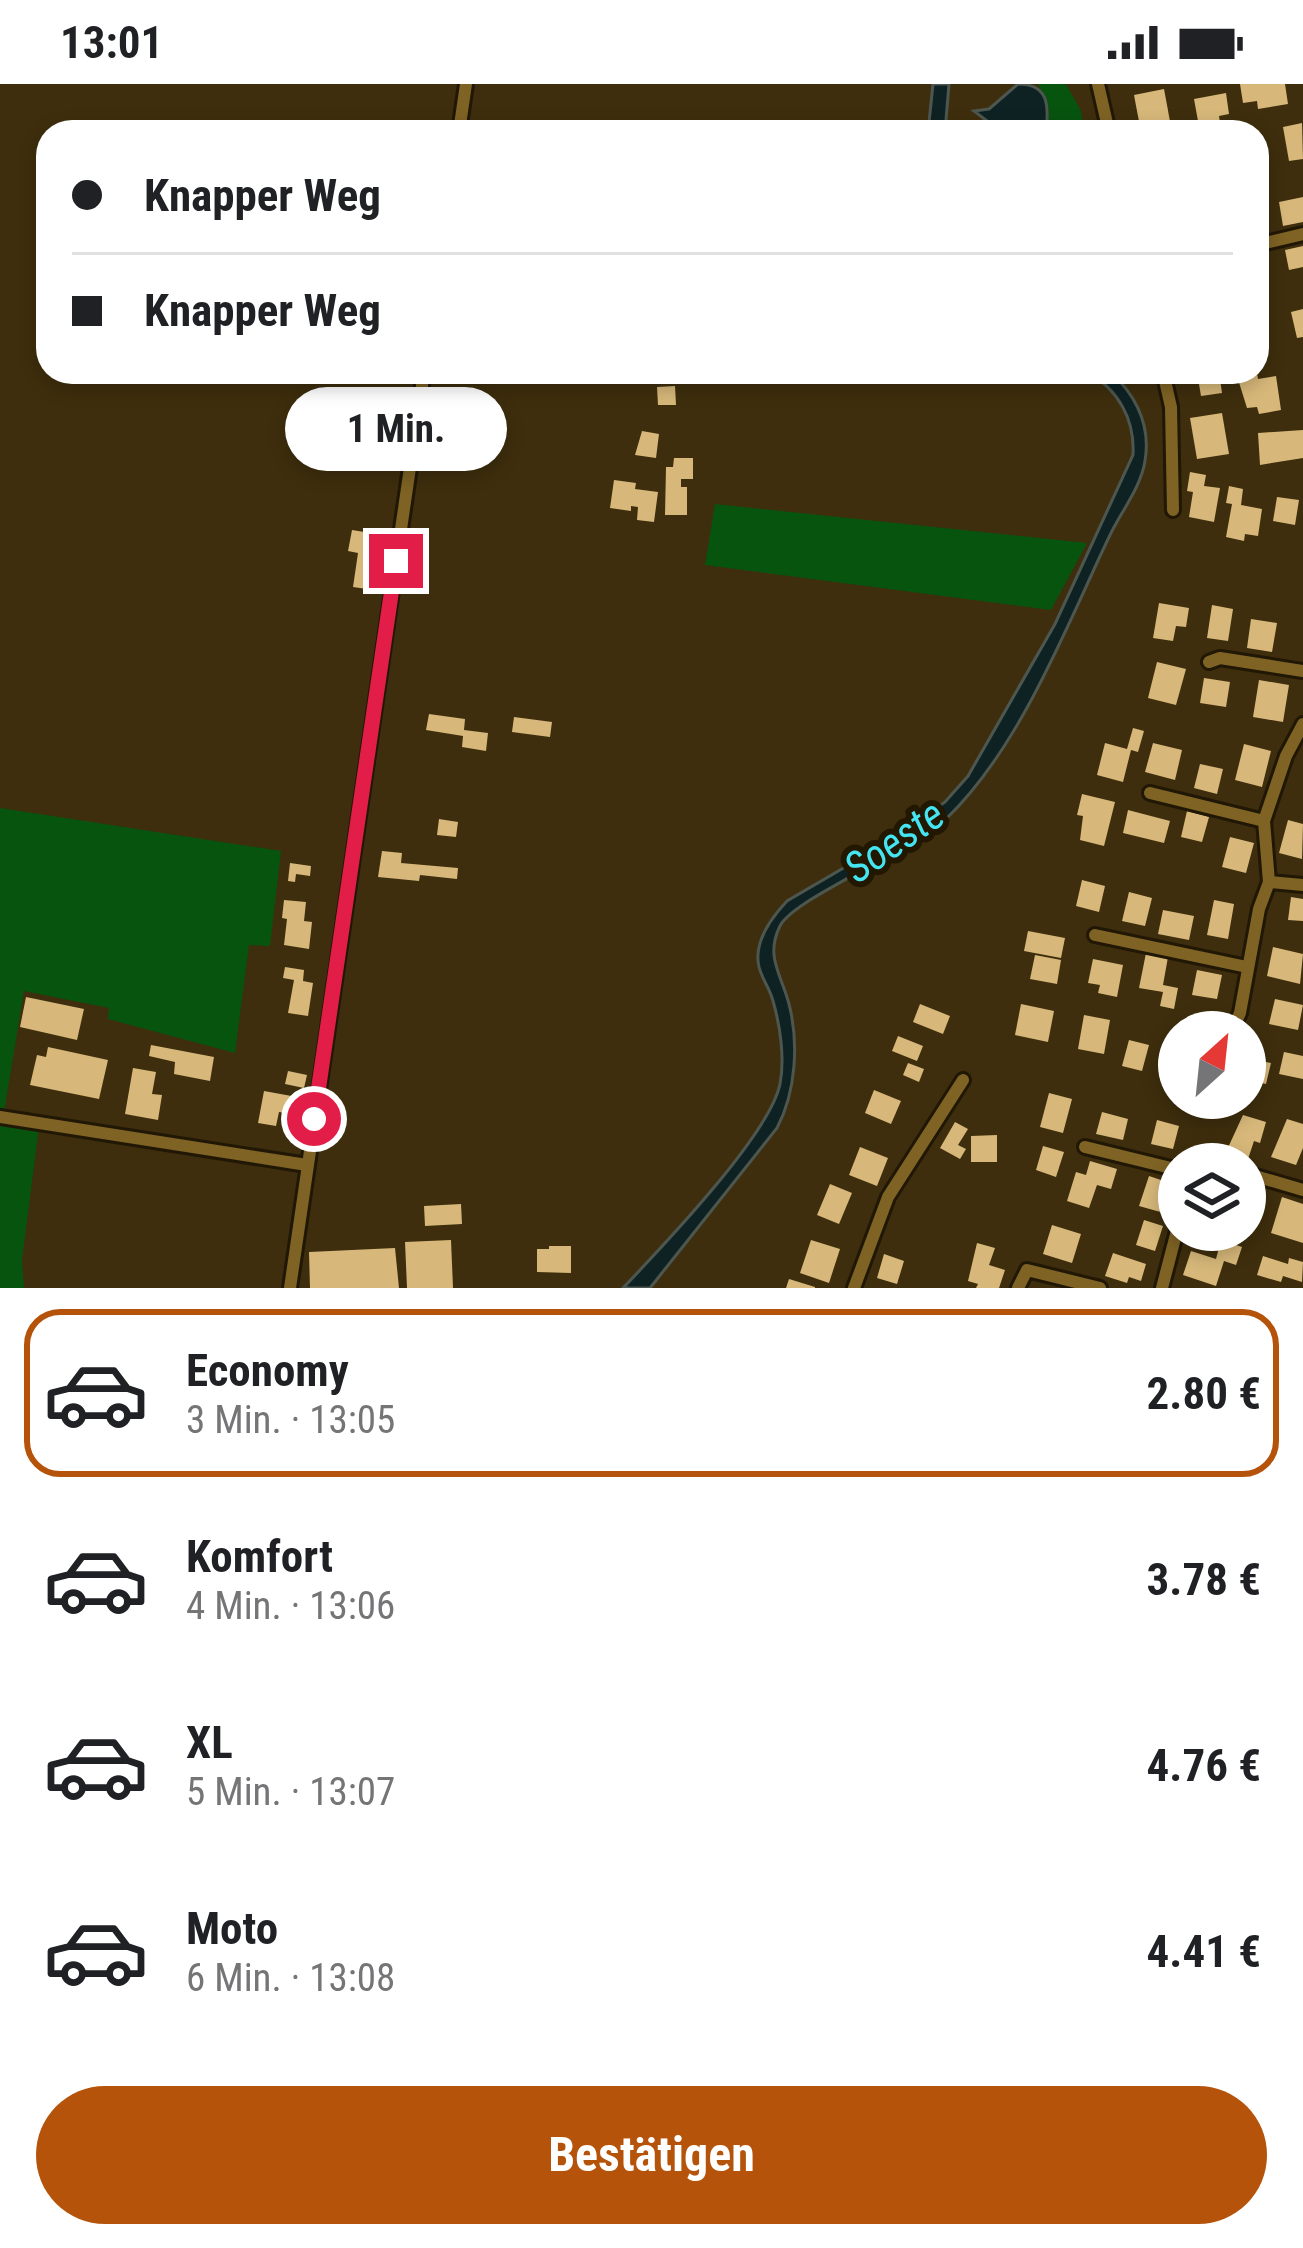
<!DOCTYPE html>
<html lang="de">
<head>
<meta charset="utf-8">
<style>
	:root { --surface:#fff; --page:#f6f6f6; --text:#202124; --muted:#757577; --line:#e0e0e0; --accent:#b45309 }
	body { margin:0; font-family:"Roboto Condensed",sans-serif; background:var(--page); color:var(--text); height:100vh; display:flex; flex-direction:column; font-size:45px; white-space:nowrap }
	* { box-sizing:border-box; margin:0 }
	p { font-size:39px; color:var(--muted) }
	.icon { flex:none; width:66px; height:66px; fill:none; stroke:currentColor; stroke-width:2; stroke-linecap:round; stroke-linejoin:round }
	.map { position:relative; height:1204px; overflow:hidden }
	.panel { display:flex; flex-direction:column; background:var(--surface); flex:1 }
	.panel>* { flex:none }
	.top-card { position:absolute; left:36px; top:36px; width:1233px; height:264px; border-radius:36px; box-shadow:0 6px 18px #0003; display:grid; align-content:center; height:264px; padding:0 36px; background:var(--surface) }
	.needle { width:78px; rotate:27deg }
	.tools { position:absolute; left:1158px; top:927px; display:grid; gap:24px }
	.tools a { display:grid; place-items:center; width:108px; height:108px; border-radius:50%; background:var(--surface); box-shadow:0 6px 18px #0003; font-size:60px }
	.end { position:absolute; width:54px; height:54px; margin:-27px; border:15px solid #e11d48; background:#fff; box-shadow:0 0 0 6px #fff }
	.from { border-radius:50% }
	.bubble { position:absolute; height:84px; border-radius:42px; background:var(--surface); box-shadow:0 6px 18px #0003; font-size:39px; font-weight:700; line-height:84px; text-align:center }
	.top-card b { display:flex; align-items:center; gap:42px; height:114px; font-size:45px }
	.top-card b+b { border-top:3px solid var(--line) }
	.top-card i { width:30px; height:30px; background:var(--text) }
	ul { padding:21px 0 0; list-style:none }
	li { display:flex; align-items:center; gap:36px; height:168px; margin:0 24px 18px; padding:0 12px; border:6px solid transparent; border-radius:36px }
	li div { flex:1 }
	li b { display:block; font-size:45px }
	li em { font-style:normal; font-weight:700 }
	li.active { border-color:var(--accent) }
	li>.icon { width:108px; height:108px; stroke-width:1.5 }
	.action { display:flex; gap:24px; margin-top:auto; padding:24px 36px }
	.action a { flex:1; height:138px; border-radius:72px; background:var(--accent); color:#fff; font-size:48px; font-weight:700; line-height:138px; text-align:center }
	.status { display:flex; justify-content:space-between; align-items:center; height:84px; padding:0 60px; background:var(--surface); direction:ltr }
	.status svg { height:33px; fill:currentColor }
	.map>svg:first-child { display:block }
	.green { fill:#07540f }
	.water { fill:#0e2224; stroke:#4d574f; stroke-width:3 }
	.building { fill:#d7b87a }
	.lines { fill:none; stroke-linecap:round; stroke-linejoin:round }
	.street-casing { stroke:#211705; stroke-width:18 }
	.street { stroke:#7f6324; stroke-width:12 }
	.route { stroke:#e11d48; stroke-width:15 }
	.labels { text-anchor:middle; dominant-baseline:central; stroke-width:12; stroke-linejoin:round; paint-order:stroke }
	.water-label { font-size:42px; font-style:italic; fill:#45e4f2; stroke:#221700 }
</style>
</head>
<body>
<div class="status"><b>13:01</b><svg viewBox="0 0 49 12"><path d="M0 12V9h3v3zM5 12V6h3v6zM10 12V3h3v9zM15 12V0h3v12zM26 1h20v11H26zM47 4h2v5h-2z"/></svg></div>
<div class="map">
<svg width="1303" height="1204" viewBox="0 0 1303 1204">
	<rect width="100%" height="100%" fill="#3e2e0d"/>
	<g class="green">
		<polygon points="1038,0 1066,0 1081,27 1084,48 1046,48 1049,26"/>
		<polygon points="715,420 1087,459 1051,526 705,481"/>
		<polygon points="0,724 281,767 270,862 249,861 235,969 108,935 109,924 24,907 4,1028 0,1027"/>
		<polygon points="0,1037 39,1043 22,1176 24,1204 0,1204"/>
	</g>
	<g class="water">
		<polygon points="933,0 949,0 945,48 928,48"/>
		<path d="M1018,0C1049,0 1049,22 1046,48H990L991,40L974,27L989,25Z"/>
		<path d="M1087,288H1111C1136,312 1151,342 1145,377C1141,403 1121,428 1110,451C1066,543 1021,662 947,734C914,766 794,814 780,842C765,872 781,890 789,920C799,959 796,1008 777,1044L650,1204H623C662,1163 770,1050 780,1000C785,974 780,941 773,917C770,905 762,895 759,883C753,858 771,834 787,817L900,751L945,718L968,692L1055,540L1133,371C1135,335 1118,305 1087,288Z"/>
	</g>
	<g class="building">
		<polygon points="1240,0 1285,0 1288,20 1258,25 1257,17 1243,19"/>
		<polygon points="1164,5 1172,48 1141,48 1134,11"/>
		<polygon points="1226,9 1229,30 1219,32 1221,45 1200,48 1194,15"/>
		<polygon points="1302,39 1303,75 1289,77 1283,43"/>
		<polygon points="1303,113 1303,138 1283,142 1279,118"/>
		<polygon points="1303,162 1303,183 1289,186 1285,166"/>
		<polygon points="1303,225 1303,253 1297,254 1291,228"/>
		<polygon points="1197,288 1219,288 1222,309 1201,312"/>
		<polygon points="1257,289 1258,295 1276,292 1281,326 1259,330 1257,323 1247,324 1237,292"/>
		<polygon points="675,302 676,321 658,321 657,303"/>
		<polygon points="1222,329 1229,370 1197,375 1190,334"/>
		<polygon points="1303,346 1303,374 1260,381 1258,349"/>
		<polygon points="642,347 659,350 656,374 635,371"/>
		<polygon points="674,374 693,374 693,395 681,395 681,403 687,403 687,431 665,431 666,383 673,383"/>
		<polygon points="1190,388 1206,391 1204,402 1220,404 1214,438 1189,433 1193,408 1187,407"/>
		<polygon points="614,396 636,399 635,405 658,408 654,438 637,436 638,423 631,422 631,427 610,424"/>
		<polygon points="1229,402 1243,405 1241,421 1262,425 1258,452 1245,450 1244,457 1226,453 1232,420 1226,419"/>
		<polygon points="1277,413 1299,416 1295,441 1273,437"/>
		<polygon points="352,446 389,452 381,507 353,503 358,469 348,467"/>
		<polygon points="1159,519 1189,524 1186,543 1176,542 1173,557 1153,554"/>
		<polygon points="1212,521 1233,525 1228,557 1207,554"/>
		<polygon points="1251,535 1277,539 1272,568 1247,564"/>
		<polygon points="1157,578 1186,585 1176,621 1148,614"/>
		<polygon points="1204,594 1230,598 1226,623 1200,619"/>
		<polygon points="1259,596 1289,601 1283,638 1253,633"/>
		<polygon points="429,630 465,635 464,646 488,649 486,667 462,663 463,652 426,646"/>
		<polygon points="514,633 552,638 550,653 512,648"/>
		<polygon points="1133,644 1144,647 1138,668 1131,666 1123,698 1097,691 1105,659 1127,665"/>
		<polygon points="1153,659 1182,666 1175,696 1145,688"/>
		<polygon points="1244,660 1271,667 1262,703 1235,696"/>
		<polygon points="1200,680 1223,685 1217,710 1194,704"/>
		<polygon points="1082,710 1115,718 1104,762 1080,756 1083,732 1077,731"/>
		<polygon points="1128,726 1170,737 1164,759 1123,749"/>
		<polygon points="1187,727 1209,733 1202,758 1181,753"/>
		<polygon points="439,735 458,738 456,753 437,751"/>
		<polygon points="1288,736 1303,740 1302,775 1279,769"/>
		<polygon points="1230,753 1254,759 1246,789 1222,783"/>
		<polygon points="382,767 402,769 401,779 458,784 457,795 420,791 419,797 378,793"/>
		<polygon points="290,779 311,782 310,792 296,790 295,798 288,797"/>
		<polygon points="1082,796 1105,802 1099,828 1076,822"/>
		<polygon points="1129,808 1152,814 1145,842 1122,837"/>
		<polygon points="1291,813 1303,815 1303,837 1288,836"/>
		<polygon points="284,816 306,818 304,837 312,838 309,865 284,861 287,835 282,834"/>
		<polygon points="1214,816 1234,820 1228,855 1207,851"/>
		<polygon points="1163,826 1194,832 1189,856 1158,850"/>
		<polygon points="1028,847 1065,854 1061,874 1024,867"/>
		<polygon points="1273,863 1303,870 1300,900 1267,892"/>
		<polygon points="1146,869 1168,873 1163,901 1178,904 1174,925 1160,922 1163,908 1139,904"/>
		<polygon points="1035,871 1061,876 1057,900 1030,895"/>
		<polygon points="1093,875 1123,881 1117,913 1098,909 1100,901 1088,899"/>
		<polygon points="285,883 304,886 303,897 313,899 308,932 288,929 294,896 283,894"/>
		<polygon points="1197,886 1222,891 1217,915 1192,911"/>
		<polygon points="26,913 84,925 77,956 20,943"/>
		<polygon points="1275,915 1303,921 1298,946 1269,940"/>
		<polygon points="920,920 950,932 943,950 913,938"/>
		<polygon points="1021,920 1054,927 1048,958 1015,951"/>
		<polygon points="1084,931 1110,936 1104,970 1078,965"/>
		<polygon points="898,952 923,962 917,977 892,967"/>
		<polygon points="1129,956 1149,961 1142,987 1122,982"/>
		<polygon points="151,961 214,973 210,997 174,990 175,978 149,972"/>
		<polygon points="48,963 108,976 99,1015 30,1001 37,971 46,973"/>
		<polygon points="1284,968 1303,972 1303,995 1279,990"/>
		<polygon points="1251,975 1271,979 1266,1000 1247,996"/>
		<polygon points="908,979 924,985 919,998 903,991"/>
		<polygon points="133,984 156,988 152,1010 162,1011 158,1036 125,1030"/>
		<polygon points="288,987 307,991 304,1004 285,1000"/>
		<polygon points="874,1006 901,1017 891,1040 865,1029"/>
		<polygon points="264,1007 297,1013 294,1030 279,1028 276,1042 258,1039"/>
		<polygon points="1049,1009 1072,1015 1063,1049 1040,1043"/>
		<polygon points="1102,1028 1128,1035 1123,1056 1096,1050"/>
		<polygon points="1243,1031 1266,1038 1260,1059 1254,1057 1248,1075 1226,1068"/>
		<polygon points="1287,1035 1303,1040 1303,1064 1296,1081 1271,1073"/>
		<polygon points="1157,1036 1179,1042 1173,1065 1151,1060"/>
		<polygon points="955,1038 968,1045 958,1061 966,1065 960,1075 940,1064"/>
		<polygon points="997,1051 997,1078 971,1078 971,1052"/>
		<polygon points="1043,1062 1064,1068 1056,1093 1036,1086"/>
		<polygon points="860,1063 888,1074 877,1102 849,1091"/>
		<polygon points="1090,1077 1117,1085 1111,1105 1097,1101 1089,1124 1067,1117 1076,1088 1086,1091"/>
		<polygon points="1149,1092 1173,1100 1164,1129 1139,1122"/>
		<polygon points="830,1100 852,1109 839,1140 817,1131"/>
		<polygon points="1245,1109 1254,1112 1252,1120 1261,1123 1252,1150 1245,1148"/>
		<polygon points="1282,1113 1303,1120 1303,1159 1271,1149"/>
		<polygon points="461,1120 462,1140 425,1142 424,1122"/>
		<polygon points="1144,1136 1163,1142 1155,1167 1136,1161"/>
		<polygon points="1052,1141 1081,1150 1072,1179 1043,1170"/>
		<polygon points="451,1156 453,1204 407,1204 405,1158"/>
		<polygon points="811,1156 840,1165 829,1199 800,1189"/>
		<polygon points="1221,1156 1242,1163 1236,1181 1224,1177 1216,1202 1183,1191 1191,1167 1216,1175"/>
		<polygon points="977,1159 995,1164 989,1181 1005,1186 999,1204 976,1204 978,1200 968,1197"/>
		<polygon points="549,1162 571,1162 571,1189 537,1188 537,1165 549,1165"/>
		<polygon points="395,1164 399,1204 310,1204 309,1168"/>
		<polygon points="1113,1169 1146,1180 1141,1197 1129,1193 1127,1199 1105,1192"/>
		<polygon points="884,1170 904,1177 897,1200 877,1194"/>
		<polygon points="1263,1172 1288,1180 1289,1174 1303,1178 1302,1198 1283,1192 1281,1198 1257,1191"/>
		<polygon points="789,1195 815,1203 815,1204 786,1204"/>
	</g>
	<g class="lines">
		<defs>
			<g id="street">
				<polyline points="1098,0 1109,48"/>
				<polyline points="459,48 466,0"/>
				<polyline points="1257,161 1303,150"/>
				<polyline points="1163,288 1171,323 1173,426"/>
				<polyline points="1209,578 1220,574 1303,587"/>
				<polyline points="1150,709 1264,737"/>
				<polyline points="1269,798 1303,801"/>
				<polyline points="1095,851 1247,883"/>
				<polyline points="1232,946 1240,929 1259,825 1269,798 1264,737 1286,672 1303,640"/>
				<polyline points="0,1033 307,1081"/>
				<polyline points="1085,1063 1179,1086"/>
				<polyline points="1245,1089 1303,1106"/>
				<polyline points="290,1204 424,288"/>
				<polyline points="854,1204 888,1113 963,996"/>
				<polyline points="1018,1204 1027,1186 1100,1204"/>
				<polyline points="1162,1204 1179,1139"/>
			</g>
		</defs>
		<use href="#street" class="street-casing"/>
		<use href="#street" class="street"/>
	</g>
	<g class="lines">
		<polyline class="route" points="314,1035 396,477"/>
	</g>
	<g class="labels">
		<g class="water-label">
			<text transform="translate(894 757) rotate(-35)">Soeste</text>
		</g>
	</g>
</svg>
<div class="tools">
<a><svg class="needle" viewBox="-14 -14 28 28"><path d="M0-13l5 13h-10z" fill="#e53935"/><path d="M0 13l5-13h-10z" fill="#757577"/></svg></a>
<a><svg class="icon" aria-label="layers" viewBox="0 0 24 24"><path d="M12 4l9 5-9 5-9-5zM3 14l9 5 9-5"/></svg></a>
</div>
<i class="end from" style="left:314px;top:1035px"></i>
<i class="end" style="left:396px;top:477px"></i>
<div class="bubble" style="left:285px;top:303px;width:222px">1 Min.</div>
<div class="top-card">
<b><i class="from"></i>Knapper Weg</b>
<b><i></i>Knapper Weg</b>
</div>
</div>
<section class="panel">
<ul>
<li class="active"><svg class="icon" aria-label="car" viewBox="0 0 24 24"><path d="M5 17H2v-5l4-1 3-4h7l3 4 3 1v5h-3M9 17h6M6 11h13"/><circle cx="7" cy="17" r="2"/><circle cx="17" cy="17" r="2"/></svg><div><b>Economy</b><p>3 Min. · 13:05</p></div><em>2.80 €</em></li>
<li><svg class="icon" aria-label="car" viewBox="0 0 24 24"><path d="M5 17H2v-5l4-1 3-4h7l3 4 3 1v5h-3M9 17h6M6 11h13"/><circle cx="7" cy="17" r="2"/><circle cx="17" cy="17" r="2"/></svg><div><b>Komfort</b><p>4 Min. · 13:06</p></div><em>3.78 €</em></li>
<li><svg class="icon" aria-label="car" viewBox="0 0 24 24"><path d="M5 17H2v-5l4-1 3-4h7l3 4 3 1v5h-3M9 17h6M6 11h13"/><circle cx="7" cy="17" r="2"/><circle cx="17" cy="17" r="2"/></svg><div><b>XL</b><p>5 Min. · 13:07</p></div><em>4.76 €</em></li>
<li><svg class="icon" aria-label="car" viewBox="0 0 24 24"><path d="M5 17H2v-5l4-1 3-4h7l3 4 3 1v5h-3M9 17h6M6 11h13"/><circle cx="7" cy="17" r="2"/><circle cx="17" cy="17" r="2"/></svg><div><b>Moto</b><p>6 Min. · 13:08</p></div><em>4.41 €</em></li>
</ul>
<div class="action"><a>Bestätigen</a></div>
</section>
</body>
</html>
